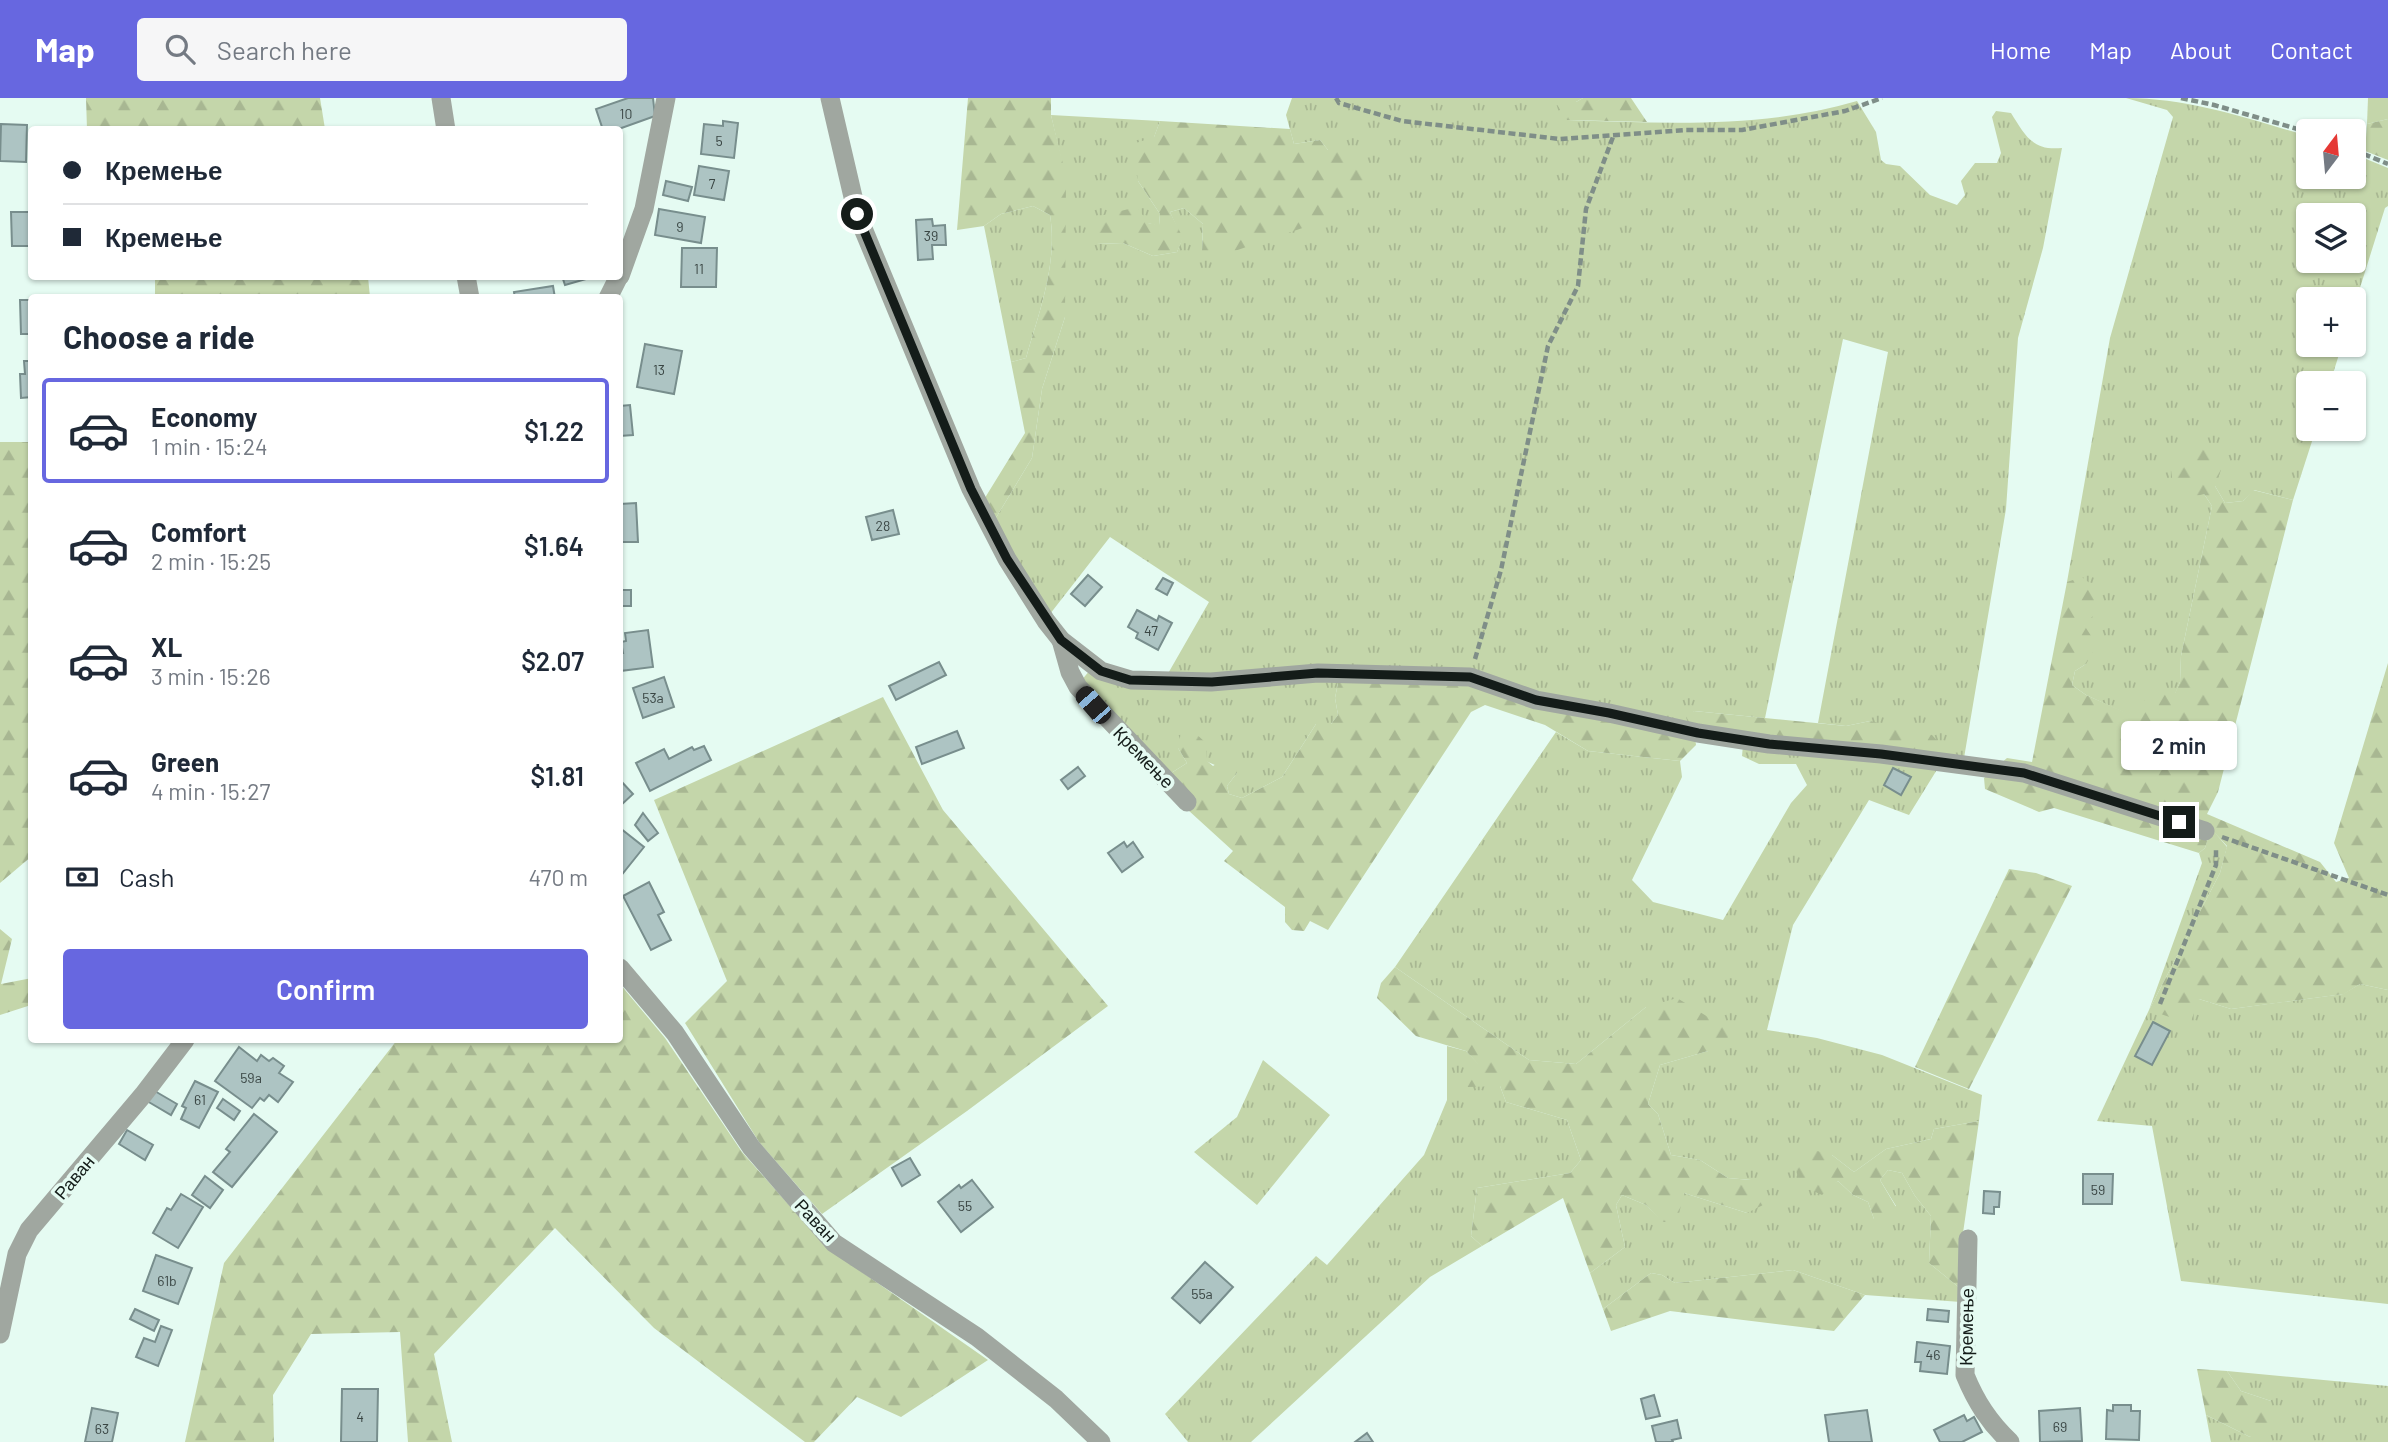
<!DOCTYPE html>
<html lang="en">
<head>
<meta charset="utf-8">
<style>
	:root { --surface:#fff; --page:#f6f6f7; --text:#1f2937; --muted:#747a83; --line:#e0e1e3; --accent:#6767e0 }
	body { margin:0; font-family:Barlow,sans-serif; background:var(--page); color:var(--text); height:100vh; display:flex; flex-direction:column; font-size:26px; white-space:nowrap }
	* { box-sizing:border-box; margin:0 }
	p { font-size:23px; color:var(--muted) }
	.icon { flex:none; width:38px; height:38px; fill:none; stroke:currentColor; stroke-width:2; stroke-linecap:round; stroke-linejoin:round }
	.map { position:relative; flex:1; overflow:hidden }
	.side { position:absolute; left:28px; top:196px; width:595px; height:749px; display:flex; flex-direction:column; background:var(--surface); border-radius:7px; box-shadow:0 2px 5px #0004 }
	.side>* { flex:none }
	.guide { position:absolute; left:28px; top:28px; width:595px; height:154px; border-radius:7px; box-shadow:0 2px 5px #0004; display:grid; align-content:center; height:154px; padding:0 35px; background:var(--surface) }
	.needle { width:46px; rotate:16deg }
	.tools { position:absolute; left:2296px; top:21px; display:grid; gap:14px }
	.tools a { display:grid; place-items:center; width:70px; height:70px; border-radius:7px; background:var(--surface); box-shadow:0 2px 5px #0004; font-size:35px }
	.end { position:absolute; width:32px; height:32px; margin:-16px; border:9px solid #141c19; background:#fff; box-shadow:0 0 0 4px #fff }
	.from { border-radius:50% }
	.bubble { position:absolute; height:49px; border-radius:7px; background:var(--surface); box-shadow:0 2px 5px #0004; font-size:23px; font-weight:600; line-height:49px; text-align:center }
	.car { position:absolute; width:21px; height:42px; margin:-21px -10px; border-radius:9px; box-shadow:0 0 5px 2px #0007; background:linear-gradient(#222 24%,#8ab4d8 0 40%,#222 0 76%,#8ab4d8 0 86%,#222 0) }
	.guide b { display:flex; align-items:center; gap:24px; height:66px; font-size:26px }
	.guide b+b { border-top:2px solid var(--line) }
	.guide i { width:18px; height:18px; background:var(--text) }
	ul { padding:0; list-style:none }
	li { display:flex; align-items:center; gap:21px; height:105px; margin:0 14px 10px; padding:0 21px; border:4px solid transparent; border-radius:7px }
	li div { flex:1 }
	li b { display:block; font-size:26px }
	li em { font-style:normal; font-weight:600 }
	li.selected { border-color:var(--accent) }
	li>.icon { width:63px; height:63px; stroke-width:1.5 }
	h2 { padding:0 35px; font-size:32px; line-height:84px }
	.pay { display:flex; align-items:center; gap:18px; height:77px; padding:0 35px; font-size:26px }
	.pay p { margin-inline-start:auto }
	.cta { display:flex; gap:14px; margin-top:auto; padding:14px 35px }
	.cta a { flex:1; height:80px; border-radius:7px; background:var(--accent); color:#fff; font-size:28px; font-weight:600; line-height:80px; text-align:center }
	header { display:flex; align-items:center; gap:42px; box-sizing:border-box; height:98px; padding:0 35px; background:var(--accent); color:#fff }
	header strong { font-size:33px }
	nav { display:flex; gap:38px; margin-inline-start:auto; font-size:24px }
	.search { width:490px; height:63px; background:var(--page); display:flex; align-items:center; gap:18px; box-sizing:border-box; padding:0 24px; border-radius:7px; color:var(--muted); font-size:26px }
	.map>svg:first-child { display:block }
	.grass { fill:url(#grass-tufts); fill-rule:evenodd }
	.forest { fill:url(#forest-firs) }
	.building { fill:#adc4c3; stroke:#788e8d; stroke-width:2 }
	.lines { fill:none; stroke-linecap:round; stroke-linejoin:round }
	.path { stroke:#7f8e88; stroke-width:4.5; stroke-dasharray:7 3.5; stroke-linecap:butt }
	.minor { stroke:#a0a7a0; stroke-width:19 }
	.route { stroke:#141c19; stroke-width:9 }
	.labels { text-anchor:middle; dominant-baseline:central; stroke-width:7; stroke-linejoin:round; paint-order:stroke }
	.number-label { font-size:14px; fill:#3a4644 }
	.street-label { font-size:18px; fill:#141c19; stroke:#e5fbf2 }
</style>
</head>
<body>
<header>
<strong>Map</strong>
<div class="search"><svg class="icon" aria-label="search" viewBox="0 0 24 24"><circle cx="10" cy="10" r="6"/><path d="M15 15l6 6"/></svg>Search here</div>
<nav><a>Home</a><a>Map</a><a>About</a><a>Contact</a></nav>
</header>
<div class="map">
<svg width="2388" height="1344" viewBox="0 0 2388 1344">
	<defs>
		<pattern id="grass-tufts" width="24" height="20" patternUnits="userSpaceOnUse" patternTransform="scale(1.75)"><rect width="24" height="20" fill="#c4d6aa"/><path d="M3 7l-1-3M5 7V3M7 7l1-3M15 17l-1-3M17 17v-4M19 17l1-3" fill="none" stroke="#a8b792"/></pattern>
		<pattern id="forest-firs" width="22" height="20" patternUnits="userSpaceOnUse" patternTransform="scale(1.75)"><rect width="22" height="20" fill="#c4d6aa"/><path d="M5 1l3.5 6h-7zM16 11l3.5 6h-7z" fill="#a8b792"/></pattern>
	</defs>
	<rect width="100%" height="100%" fill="#e5fbf2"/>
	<g class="grass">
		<path d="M1292,0H1583L1576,4L1567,22C1664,25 1763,31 1857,3L1876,34L1881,62L1886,66L1900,68L1930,97L1957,107L1965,97L1961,83L1975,65H1997L2001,55L1992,19L1996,13L2011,15C2025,37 2032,53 2062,50L2043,150L2018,240L2006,411L1964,660L1939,659L1870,623L1846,628L1818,625L1888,254L1843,241L1765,620L1694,613L1688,625L1537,598L1470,575L1166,579L1209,504L1110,439L1050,516L994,423L1032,360L1042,291L1065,219V78L1051,17L1160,23L1138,83L1160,116L1159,128L1148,125L1096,146L1123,145L1153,158L1177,154L1182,141L1170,114L1184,110L1203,126L1202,152L1328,52L1320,42L1294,46L1286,17Z"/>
		<path d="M2126,0C2189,0 2249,21 2308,38V79H2354V56L2388,70V108L2385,110L2354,209V201H2308V247H2342L2330,285H2308V331H2316L2293,402L2254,392L2243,403L2225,405L2215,388L2204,396L2212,408L2181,558L2180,584L2175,596L2136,620L2086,597L2072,587L2075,573L2086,566L2084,527L2067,484L2110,240L2173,19L2167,12ZM2308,117H2354V163H2308Z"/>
		<polygon points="2368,0 2388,0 2388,21 2367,26"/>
		<path d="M1033,108L1050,117C1058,166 1039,214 1026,260L1011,264L984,128L1001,116Z"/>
		<path d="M1091,571L1098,577L1339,580L1335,600L1338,617L1331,626H1316L1282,679L1242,700L1229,696L1227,688L1237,675C1215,669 1199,659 1178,650L1187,665L1168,677L1080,584Z"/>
		<polygon points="1556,634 1588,653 1680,663 1682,679 1632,782 1653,804 1723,822 1791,705 1807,687 1796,666 1759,666 1742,658 1743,647 1938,670 1909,717 1869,702 1793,827 1767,932 1817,940 1882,957 1982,997 1979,1023 1934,1031 1931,1041 1886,1051 1854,1074 1832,1057 1830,1088 1838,1083 1853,1097 1868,1104 1874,1121 1896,1108 1880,1082 1888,1072 1902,1075 1915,1098 1931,1118 1929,1165 1961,1191 1961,1204 1865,1197 1793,1172 1675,1185 1662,1177 1651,1175 1603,1211 1590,1175 1625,1149 1616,1107 1622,1097 1646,1107 1664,1124 1684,1095 1747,1115 1751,1082 1728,1080 1700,1062 1671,1057 1658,1016 1648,1006 1660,967 1708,953 1646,909 1576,966 1529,962 1395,869"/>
		<polygon points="2211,730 2227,749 2220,775 2149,912 2199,901 2231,911 2343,896 2360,886 2388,892 2388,1206 2181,1183 2152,1028 2097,1023 2149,912 2202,765 2199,755 2205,750"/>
		<polygon points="1447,948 1466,953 1500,988 1506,1004 1567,1022 1581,1062 1570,1075 1477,1090 1471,1138 1482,1148 1430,1179 1251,1344 1188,1344 1165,1316 1316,1158 1327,1167 1424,1057 1447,1002"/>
		<polygon points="1263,962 1330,1017 1257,1107 1194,1054 1237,1019"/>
		<polygon points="2227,1273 2388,1288 2388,1344 2211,1344 2206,1317 2250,1339 2271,1303 2241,1293"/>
	</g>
	<g class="forest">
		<polygon points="86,0 320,0 325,31 87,31"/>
		<path d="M968,0H1051V17L1066,78L1065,219L1042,291L1032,360L994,423L983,403L1025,335L1011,264L1026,260C1039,214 1058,166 1050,117L1033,108L1001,116L984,128L957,132Z"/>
		<polygon points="1583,0 1631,0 1647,24 1567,22 1556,5 1576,4"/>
		<polygon points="2388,21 2388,62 2365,53 2367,26"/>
		<polygon points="1160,23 1290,31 1294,46 1320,42 1328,52 1345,52 1373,84 1338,118 1217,159 1202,153 1203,126 1184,110 1170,114 1183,140 1177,154 1153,158 1123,145 1096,146 1091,136 1100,118 1137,109 1148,125 1159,127 1160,116 1138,83 1133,46 1154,39"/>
		<polygon points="155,179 368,179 370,199 155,199"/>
		<polygon points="0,344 31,344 32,758 0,785"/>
		<polygon points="2195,348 2209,348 2221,372 2215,388 2225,405 2243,403 2253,392 2293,402 2218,694 2207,716 2320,764 2336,784 2349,780 2334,745 2388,565 2388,892 2360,886 2344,896 2231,911 2199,901 2190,926 2149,912 2220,775 2227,748 2211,731 2205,750 2199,755 2054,710 2039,714 1985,691 1984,680 2007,660 2032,664 2067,484 2082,479 2097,491 2099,512 2084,527 2097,547 2086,566 2075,573 2072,587 2086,597 2136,619 2149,594 2164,592 2175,595 2180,584 2181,558 2212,408 2204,396 2189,400 2174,393 2171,372"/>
		<polygon points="1339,580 1468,583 1695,639 1696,647 1680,663 1588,653 1545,627 1485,607 1471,614 1328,832 1310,823 1304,833 1292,832 1285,824 1285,809 1224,763 1233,753 1188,712 1168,677 1187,665 1178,650 1181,634 1194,634 1206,645 1207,663 1213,668 1224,661 1236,665 1237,675 1227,688 1229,696 1242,700 1282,679 1316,626 1331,626 1338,617 1335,600"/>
		<polygon points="883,599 943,712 1108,908 967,1013 822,1116 759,1044 685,925 727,883 654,702"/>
		<polygon points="1694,613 1846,628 1870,623 1932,637 1941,647 1939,659 1768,638 1688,625 1686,619"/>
		<polygon points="2009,771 2036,775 2072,788 1969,991 1915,969"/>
		<polygon points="0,831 12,841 1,886 32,880 31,907 0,917"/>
		<polygon points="1395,869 1529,962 1576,966 1646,909 1677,900 1726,930 1729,939 1708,953 1660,967 1648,1006 1658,1016 1671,1057 1700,1062 1728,1080 1751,1082 1764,1092 1763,1107 1747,1115 1684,1095 1677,1124 1663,1124 1646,1107 1622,1097 1616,1107 1625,1149 1590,1175 1563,1100 1482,1148 1471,1138 1477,1090 1570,1075 1581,1062 1567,1022 1506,1004 1500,988 1468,989 1459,980 1478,966 1466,953 1416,938 1377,900 1381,885"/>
		<polygon points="620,886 665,940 742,1054 826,1149 988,1262 901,1319 857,1299 814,1344 805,1344 654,1230 555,1130 434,1256 452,1344 408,1344 400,1234 311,1236 273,1297 274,1344 185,1344 224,1165 397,942 620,942"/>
		<polygon points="1979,1023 1962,1142 1961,1191 1929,1165 1931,1118 1915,1098 1902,1075 1888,1072 1880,1082 1896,1109 1886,1127 1874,1121 1868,1104 1853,1097 1838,1083 1822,1097 1800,1087 1795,1068 1810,1051 1832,1057 1854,1074 1886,1051 1931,1041 1934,1031"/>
		<polygon points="1793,1172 1865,1197 1834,1233 1670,1213 1611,1233 1603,1211 1651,1175 1662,1177 1675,1185"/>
		<polygon points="2197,1271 2227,1273 2241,1293 2271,1303 2274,1321 2250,1339 2206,1317"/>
	</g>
	<g class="building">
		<polygon points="628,0 653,0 655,18 616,32 603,32 596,11"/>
		<polygon points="723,23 738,25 734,60 701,56 704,26 723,28"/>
		<polygon points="1,26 27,27 26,64 0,63"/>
		<polygon points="699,68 729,73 724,102 694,97"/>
		<polygon points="666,83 692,89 688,103 663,97"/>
		<polygon points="659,111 705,119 701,145 655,137"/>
		<polygon points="11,114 32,114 32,148 12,148"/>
		<polygon points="932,121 933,128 945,127 946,147 932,147 933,161 918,162 916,122"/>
		<polygon points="682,150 717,150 716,189 681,189"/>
		<polygon points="562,178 593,178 593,179 565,187"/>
		<polygon points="553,188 555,200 515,200 514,194"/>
		<polygon points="20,202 32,202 32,236 21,236"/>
		<polygon points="645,246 682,253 674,296 637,289"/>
		<polygon points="24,263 32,263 32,299 21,300 20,276 25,276"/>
		<polygon points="630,307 633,337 620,338 620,308"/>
		<polygon points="636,405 638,444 620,444 620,406"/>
		<polygon points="893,412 899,436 872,442 866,419"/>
		<polygon points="1088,477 1102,489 1085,508 1071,496"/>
		<polygon points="1163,480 1173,485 1167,497 1156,491"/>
		<rect x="620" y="492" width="11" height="16"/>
		<polygon points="1137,512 1157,523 1159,518 1172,525 1158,552 1136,540 1138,535 1128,529"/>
		<polygon points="648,532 653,569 620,573 620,555 623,555 621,544 626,543 625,535"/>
		<polygon points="939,564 946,577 896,602 889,588"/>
		<polygon points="664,579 674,609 643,620 633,590"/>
		<polygon points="957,633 964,650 922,666 916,649"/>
		<polygon points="704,648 711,662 650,693 636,665 664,651 669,661 692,649 694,652"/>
		<polygon points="1078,669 1085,678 1068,691 1061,682"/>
		<polygon points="1893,670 1911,679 1901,697 1884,687"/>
		<polygon points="620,682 633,696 620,708"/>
		<polygon points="643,715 658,735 648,743 635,727"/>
		<polygon points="620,730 644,749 620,779"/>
		<polygon points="1124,744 1127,749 1133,744 1143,759 1122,774 1108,755"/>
		<polygon points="649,784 664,814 658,817 671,842 651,852 623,798"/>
		<polygon points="2153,924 2170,933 2152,967 2135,958"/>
		<polygon points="239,949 257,963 261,957 269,963 273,960 284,968 279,975 293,984 278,1004 269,997 264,1003 260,1000 252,1010 215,983"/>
		<polygon points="195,983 218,994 199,1030 181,1021 186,1010 182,1008"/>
		<polygon points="153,992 177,1006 171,1017 147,1003"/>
		<polygon points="223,1001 240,1013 234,1022 217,1010"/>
		<polygon points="254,1016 277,1034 232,1089 213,1074 230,1054 226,1051"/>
		<polygon points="127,1032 153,1047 145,1062 119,1046"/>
		<polygon points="910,1060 920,1077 902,1088 892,1070"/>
		<polygon points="2083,1076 2113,1076 2112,1106 2083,1106"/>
		<polygon points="205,1078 223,1092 210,1110 192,1097"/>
		<polygon points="972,1082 993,1109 961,1134 938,1104 959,1087 961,1090"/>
		<polygon points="1984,1093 2000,1094 1999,1109 1994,1109 1994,1116 1983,1115"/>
		<polygon points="181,1096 203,1109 178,1150 153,1135 167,1110 171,1112"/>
		<polygon points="156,1157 192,1170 178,1206 143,1193"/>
		<polygon points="1205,1164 1233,1189 1200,1225 1172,1200"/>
		<polygon points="135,1211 159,1222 154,1233 130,1221"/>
		<polygon points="1928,1211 1949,1213 1948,1224 1927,1222"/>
		<polygon points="161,1228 172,1232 158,1268 136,1259 144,1240 155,1244"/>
		<polygon points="1917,1244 1950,1248 1947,1276 1920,1273 1921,1264 1915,1264"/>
		<polygon points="342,1291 378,1291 377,1344 341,1344"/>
		<polygon points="1654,1297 1660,1318 1646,1321 1641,1301"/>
		<polygon points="2113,1307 2131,1307 2131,1313 2140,1313 2139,1342 2106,1341 2107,1312 2113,1313"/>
		<polygon points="92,1310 118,1315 112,1344 85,1344"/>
		<polygon points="2080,1310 2082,1343 2040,1344 2039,1313"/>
		<polygon points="1867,1312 1872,1344 1829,1344 1825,1317"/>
		<polygon points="1964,1317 1967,1323 1974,1319 1982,1334 1962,1344 1940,1344 1934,1332"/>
		<polygon points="1677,1322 1681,1340 1672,1342 1673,1344 1656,1344 1652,1328"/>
		<polygon points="1367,1335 1373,1344 1355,1344"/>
	</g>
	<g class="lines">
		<g class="path">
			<polyline points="1336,0 1339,5 1402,23 1560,41 1686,32 1742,32 1845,13 1882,0"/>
			<polyline points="2181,0 2214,7 2308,34"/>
			<polyline points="2354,52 2388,66"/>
			<polyline points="1475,561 1501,472 1548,248 1578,188 1586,111 1613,39"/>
			<polyline points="2222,739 2388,797"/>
			<polyline points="2160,906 2216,767 2216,750"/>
		</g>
		<g class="minor">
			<polyline points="441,0 446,32"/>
			<polyline points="830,0 857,116 971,391 1007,461 1046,523 1061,542 1101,573 1131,582 1211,584 1318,575 1470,579 1536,602 1609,615 1698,635 1769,646 1881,656 2024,675 2205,733"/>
			<polyline points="466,178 470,200"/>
			<polyline points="620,178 644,111 666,0"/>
			<polyline points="608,200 619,178"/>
			<polyline points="1061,542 1070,574 1078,589 1187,704"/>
			<polyline points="620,870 675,935 751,1049 834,1145 977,1239 1056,1301 1101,1344"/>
			<path d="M1968,1141L1965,1277C1976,1304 1989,1324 2010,1344"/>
			<polyline points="0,1236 17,1156 29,1132 143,997 185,942"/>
		</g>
	</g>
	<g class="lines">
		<polyline class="route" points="857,116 971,391 1007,461 1061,542 1101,573 1130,582 1212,584 1318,575 1470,579 1536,602 1609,615 1698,635 1769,646 1881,656 2024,675 2179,724"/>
	</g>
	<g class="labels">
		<g class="number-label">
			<text x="626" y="15">10</text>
			<text x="719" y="42">5</text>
			<text x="712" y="85">7</text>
			<text x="680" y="128">9</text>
			<text x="931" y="137">39</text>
			<text x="699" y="170">11</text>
			<text x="659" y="271">13</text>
			<text x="883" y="427">28</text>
			<text x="1151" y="532">47</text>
			<text x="653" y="599">53a</text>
			<text x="251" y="979">59a</text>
			<text x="200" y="1001">61</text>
			<text x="2098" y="1091">59</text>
			<text x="965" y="1107">55</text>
			<text x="167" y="1182">61b</text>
			<text x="1202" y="1195">55a</text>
			<text x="1933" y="1256">46</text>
			<text x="360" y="1318">4</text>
			<text x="2060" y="1328">69</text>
			<text x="102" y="1330">63</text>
		</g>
		<g class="street-label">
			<text transform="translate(1144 659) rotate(46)">Кремење</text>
			<text transform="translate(74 1079) rotate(-50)">Раван</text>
			<text transform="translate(816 1122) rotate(47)">Раван</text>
			<text transform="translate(1966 1229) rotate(-89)">Кремење</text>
		</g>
	</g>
</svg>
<div class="tools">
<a><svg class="needle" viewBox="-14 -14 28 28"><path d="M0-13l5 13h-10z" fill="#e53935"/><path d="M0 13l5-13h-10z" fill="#747a83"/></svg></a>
<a><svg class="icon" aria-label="layers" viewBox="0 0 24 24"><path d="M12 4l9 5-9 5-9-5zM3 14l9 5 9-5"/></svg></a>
<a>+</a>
<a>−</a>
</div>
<i class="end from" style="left:857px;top:116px"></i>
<i class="end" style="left:2179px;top:724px"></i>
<div class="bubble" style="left:2121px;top:623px;width:116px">2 min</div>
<i class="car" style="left:1093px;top:607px;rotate:319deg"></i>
<div class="guide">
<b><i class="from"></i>Кремење</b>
<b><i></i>Кремење</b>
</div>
<section class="side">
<h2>Choose a ride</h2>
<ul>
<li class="selected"><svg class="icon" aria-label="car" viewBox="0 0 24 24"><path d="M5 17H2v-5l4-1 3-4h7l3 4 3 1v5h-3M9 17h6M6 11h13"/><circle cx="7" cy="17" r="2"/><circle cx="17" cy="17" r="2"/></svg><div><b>Economy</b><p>1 min · 15:24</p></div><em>$1.22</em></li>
<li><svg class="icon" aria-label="car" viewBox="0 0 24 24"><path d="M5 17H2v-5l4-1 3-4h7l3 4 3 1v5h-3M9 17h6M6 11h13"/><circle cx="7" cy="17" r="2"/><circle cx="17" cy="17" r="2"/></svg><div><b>Comfort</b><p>2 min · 15:25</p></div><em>$1.64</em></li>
<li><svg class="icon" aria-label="car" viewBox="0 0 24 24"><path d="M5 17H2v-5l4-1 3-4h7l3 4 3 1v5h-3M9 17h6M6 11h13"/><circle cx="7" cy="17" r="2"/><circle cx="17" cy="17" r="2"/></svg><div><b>XL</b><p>3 min · 15:26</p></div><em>$2.07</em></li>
<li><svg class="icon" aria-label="car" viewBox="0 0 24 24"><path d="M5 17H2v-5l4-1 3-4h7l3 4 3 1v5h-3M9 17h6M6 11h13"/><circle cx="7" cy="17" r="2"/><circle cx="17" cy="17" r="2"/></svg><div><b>Green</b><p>4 min · 15:27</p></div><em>$1.81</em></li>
</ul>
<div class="pay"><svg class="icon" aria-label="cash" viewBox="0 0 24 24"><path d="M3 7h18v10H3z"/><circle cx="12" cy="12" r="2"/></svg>Cash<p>470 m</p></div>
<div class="cta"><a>Confirm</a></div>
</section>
</div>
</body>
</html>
